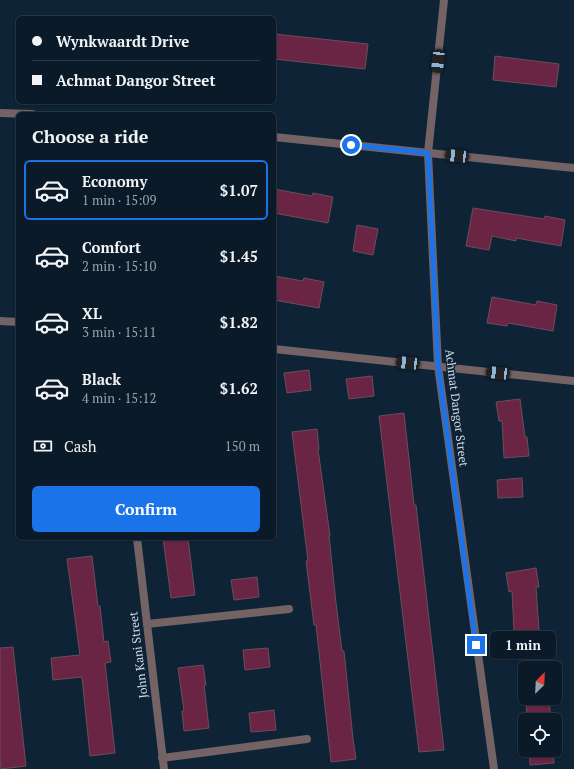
<!DOCTYPE html>
<html lang="en">
<head>
<meta charset="utf-8">
<style>
	:root { --surface:#0a1a28; --page:#182734; --text:#f1f3f6; --muted:#99a1a8; --line:#2a3845; --accent:#1a73e8 }
	body { margin:0; font-family:"PT Serif",serif; background:var(--page); color:var(--text); height:100vh; display:flex; flex-direction:column; font-size:15px; white-space:nowrap }
	* { box-sizing:border-box; margin:0 }
	p { font-size:13px; color:var(--muted) }
	.icon { flex:none; width:22px; height:22px; fill:none; stroke:currentColor; stroke-width:2; stroke-linecap:round; stroke-linejoin:round }
	.map { position:relative; flex:1; overflow:hidden }
	.panel { position:absolute; left:16px; top:112px; width:260px; height:428px; display:flex; flex-direction:column; background:var(--surface); border-radius:6px; box-shadow:0 1px 3px #0004,0 0 0 1px var(--line) }
	.panel>* { flex:none }
	.hud { position:absolute; left:16px; top:16px; width:260px; height:88px; border-radius:6px; box-shadow:0 1px 3px #0004,0 0 0 1px var(--line); display:grid; align-content:center; height:88px; padding:0 16px; background:var(--surface) }
	.needle { width:26px; rotate:24deg }
	.buttons { position:absolute; left:518px; top:661px; display:grid; gap:8px }
	.buttons a { display:grid; place-items:center; width:44px; height:44px; border-radius:6px; background:var(--surface); box-shadow:0 1px 3px #0004,0 0 0 1px var(--line); font-size:20px }
	.end { position:absolute; width:18px; height:18px; margin:-9px; border:5px solid #1a73e8; background:#fff; box-shadow:0 0 0 2px #fff }
	.from { border-radius:50% }
	.bubble { position:absolute; height:28px; border-radius:6px; background:var(--surface); box-shadow:0 1px 3px #0004,0 0 0 1px var(--line); font-size:13px; font-weight:600; line-height:28px; text-align:center }
	.car { position:absolute; width:12px; height:24px; margin:-12px -6px; border-radius:5px; box-shadow:0 0 3px 1px #0007; background:linear-gradient(#222 24%,#8ab4d8 0 40%,#222 0 76%,#8ab4d8 0 86%,#222 0) }
	.hud b { display:flex; align-items:center; gap:14px; height:38px; font-size:15px }
	.hud b+b { border-top:1px solid var(--line) }
	.hud i { width:10px; height:10px; background:var(--text) }
	ul { padding:0; list-style:none }
	li { display:flex; align-items:center; gap:12px; height:60px; margin:0 8px 6px; padding:0 8px; border:2px solid transparent; border-radius:6px }
	li div { flex:1 }
	li b { display:block; font-size:15px }
	li em { font-style:normal; font-weight:600 }
	li.current { border-color:var(--accent) }
	li>.icon { width:36px; height:36px; stroke-width:1.5 }
	h2 { padding:0 16px; font-size:18px; line-height:48px }
	.pay { display:flex; align-items:center; gap:10px; height:44px; padding:0 16px; font-size:15px }
	.pay p { margin-inline-start:auto }
	.primary-button { display:flex; gap:8px; margin-top:auto; padding:8px 16px }
	.primary-button a { flex:1; height:46px; border-radius:6px; background:var(--accent); color:#fff; font-size:16px; font-weight:600; line-height:46px; text-align:center }
	.map>svg:first-child { display:block }
	.building { fill:#6a2545; stroke:#6c4d59 }
	.lines { fill:none; stroke-linecap:round; stroke-linejoin:round }
	.minor { stroke:#736364; stroke-width:8 }
	.route { stroke:#1a73e8; stroke-width:5 }
	.labels { text-anchor:middle; dominant-baseline:central; stroke-width:3; stroke-linejoin:round; paint-order:stroke }
	.street-label { font-size:12px; fill:#cdd9e6; stroke:#0e2336 }
</style>
</head>
<body>
<div class="map">
<svg width="574" height="769" viewBox="0 0 574 769">
	<rect width="100%" height="100%" fill="#0e2336"/>
	<g class="building">
		<polygon points="274,34 368,44 365,69 274,59"/>
		<polygon points="495,56 559,64 556,87 493,80"/>
		<polygon points="274,189 312,196 313,193 333,197 328,223 274,213"/>
		<polygon points="473,208 544,219 545,216 565,220 561,246 516,238 516,241 492,236 489,250 466,246"/>
		<polygon points="357,225 378,229 373,255 353,251"/>
		<polygon points="274,276 303,281 304,278 324,282 319,308 274,300"/>
		<polygon points="492,297 536,305 537,301 557,305 553,331 508,323 507,326 487,323"/>
		<polygon points="309,370 311,390 287,393 284,373"/>
		<polygon points="372,376 374,396 349,399 346,379"/>
		<polygon points="520,399 525,437 527,437 529,456 504,458 502,421 499,421 496,402"/>
		<polygon points="404,413 414,505 416,505 444,750 419,752 379,416"/>
		<polygon points="317,429 319,449 318,449 330,536 329,536 336,603 342,651 344,651 353,739 356,759 331,762 316,625 314,625 306,561 308,561 292,432"/>
		<polygon points="522,478 523,497 498,498 497,480"/>
		<polygon points="163,538 188,538 195,595 171,598"/>
		<polygon points="92,556 98,606 100,606 104,642 108,641 111,662 105,663 115,753 90,756 82,677 53,680 51,658 80,655 67,559"/>
		<polygon points="536,568 539,587 536,587 539,631 514,632 512,591 509,592 506,573"/>
		<polygon points="257,577 259,597 234,600 231,580"/>
		<polygon points="13,647 26,766 1,769 0,758 0,648"/>
		<polygon points="268,648 270,667 245,670 243,650"/>
		<polygon points="203,665 206,685 204,685 209,728 184,731 182,711 184,711 178,668"/>
		<polygon points="549,701 551,720 527,720 526,703"/>
		<polygon points="274,710 276,730 251,732 249,713"/>
		<polygon points="529,750 553,750 554,763 530,765"/>
	</g>
	<g class="lines">
		<g class="minor">
			<polyline points="444,0 428,153 438,366 494,769"/>
			<polyline points="0,113 32,114"/>
			<polyline points="274,137 574,168"/>
			<polyline points="0,321 18,322"/>
			<polyline points="274,349 574,381"/>
			<polyline points="137,538 164,769"/>
			<polyline points="147,624 289,609"/>
			<polyline points="162,758 307,739"/>
		</g>
	</g>
	<g class="lines">
		<polyline class="route" points="351,145 428,153 438,366 476,645"/>
	</g>
	<g class="labels">
		<g class="street-label">
			<text transform="translate(457 408) rotate(83)">Achmat Dangor Street</text>
			<text transform="translate(138 655) rotate(-97)">John Kani Street</text>
		</g>
	</g>
</svg>
<div class="buttons">
<a><svg class="needle" viewBox="-14 -14 28 28"><path d="M0-13l5 13h-10z" fill="#e53935"/><path d="M0 13l5-13h-10z" fill="#99a1a8"/></svg></a>
<a><svg class="icon" aria-label="locate" viewBox="0 0 24 24"><circle cx="12" cy="12" r="6"/><path d="M12 2v4M12 18v4M2 12h4M18 12h4"/></svg></a>
</div>
<i class="end from" style="left:351px;top:145px"></i>
<i class="end" style="left:476px;top:645px"></i>
<div class="bubble" style="left:490px;top:631px;width:66px">1 min</div>
<i class="car" style="left:438px;top:61px;rotate:186deg"></i>
<i class="car" style="left:457px;top:156px;rotate:276deg"></i>
<i class="car" style="left:408px;top:363px;rotate:276deg"></i>
<i class="car" style="left:498px;top:373px;rotate:276deg"></i>
<div class="hud">
<b><i class="from"></i>Wynkwaardt Drive</b>
<b><i></i>Achmat Dangor Street</b>
</div>
<section class="panel">
<h2>Choose a ride</h2>
<ul>
<li class="current"><svg class="icon" aria-label="car" viewBox="0 0 24 24"><path d="M5 17H2v-5l4-1 3-4h7l3 4 3 1v5h-3M9 17h6M6 11h13"/><circle cx="7" cy="17" r="2"/><circle cx="17" cy="17" r="2"/></svg><div><b>Economy</b><p>1 min · 15:09</p></div><em>$1.07</em></li>
<li><svg class="icon" aria-label="car" viewBox="0 0 24 24"><path d="M5 17H2v-5l4-1 3-4h7l3 4 3 1v5h-3M9 17h6M6 11h13"/><circle cx="7" cy="17" r="2"/><circle cx="17" cy="17" r="2"/></svg><div><b>Comfort</b><p>2 min · 15:10</p></div><em>$1.45</em></li>
<li><svg class="icon" aria-label="car" viewBox="0 0 24 24"><path d="M5 17H2v-5l4-1 3-4h7l3 4 3 1v5h-3M9 17h6M6 11h13"/><circle cx="7" cy="17" r="2"/><circle cx="17" cy="17" r="2"/></svg><div><b>XL</b><p>3 min · 15:11</p></div><em>$1.82</em></li>
<li><svg class="icon" aria-label="car" viewBox="0 0 24 24"><path d="M5 17H2v-5l4-1 3-4h7l3 4 3 1v5h-3M9 17h6M6 11h13"/><circle cx="7" cy="17" r="2"/><circle cx="17" cy="17" r="2"/></svg><div><b>Black</b><p>4 min · 15:12</p></div><em>$1.62</em></li>
</ul>
<div class="pay"><svg class="icon" aria-label="cash" viewBox="0 0 24 24"><path d="M3 7h18v10H3z"/><circle cx="12" cy="12" r="2"/></svg>Cash<p>150 m</p></div>
<div class="primary-button"><a>Confirm</a></div>
</section>
</div>
</body>
</html>
